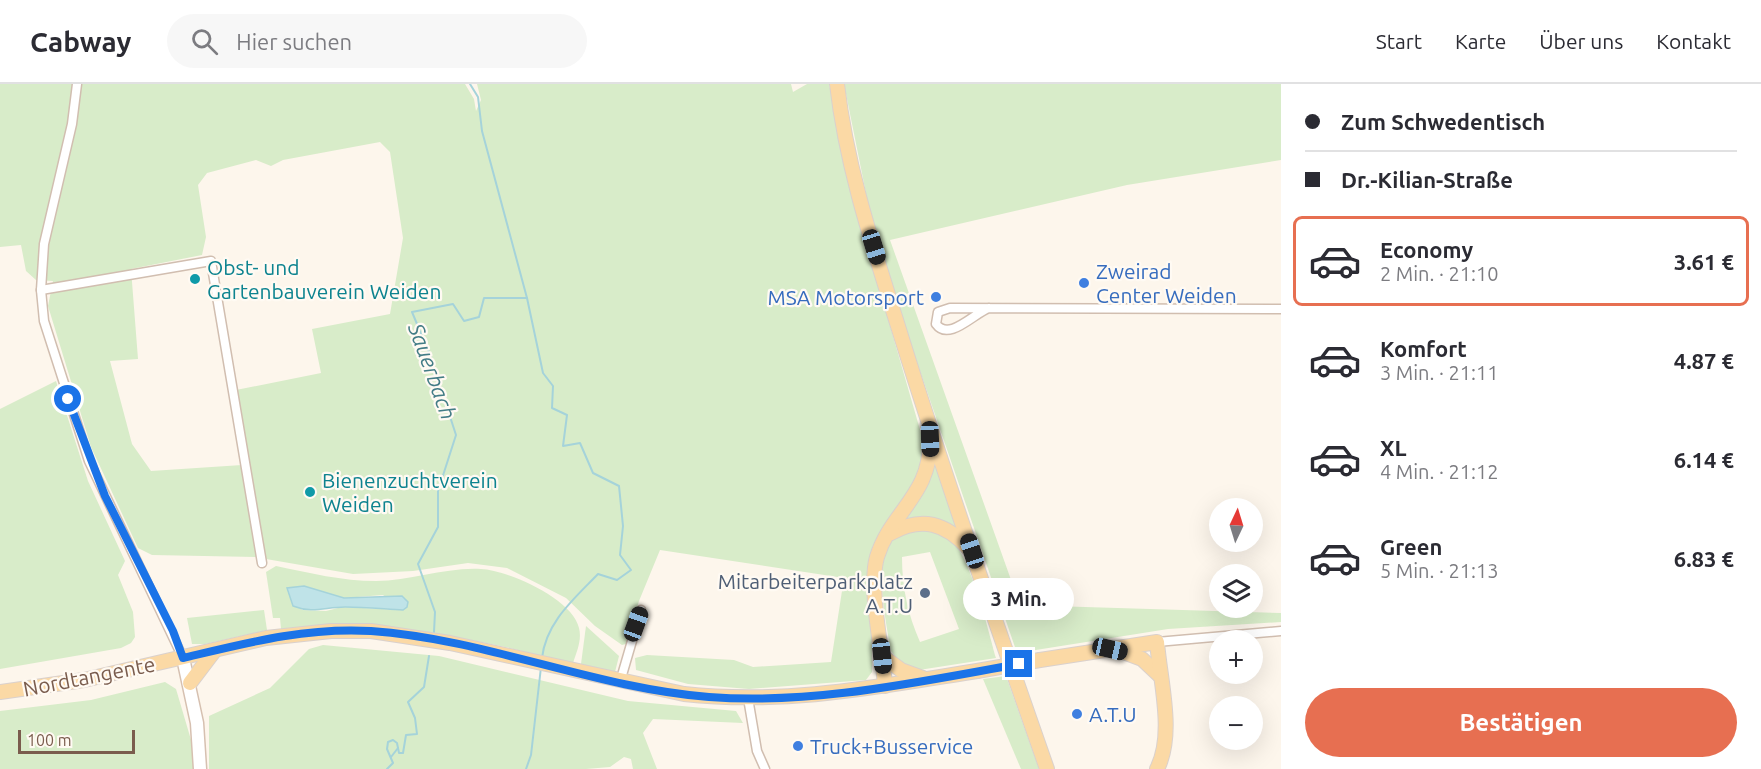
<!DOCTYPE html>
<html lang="de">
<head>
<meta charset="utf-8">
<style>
	:root { --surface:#fff; --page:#f7f7f7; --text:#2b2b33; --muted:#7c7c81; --line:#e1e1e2; --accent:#e76f51 }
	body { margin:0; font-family:Ubuntu,sans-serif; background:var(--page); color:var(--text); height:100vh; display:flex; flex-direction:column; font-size:22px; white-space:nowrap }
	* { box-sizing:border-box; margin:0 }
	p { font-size:20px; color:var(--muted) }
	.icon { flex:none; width:33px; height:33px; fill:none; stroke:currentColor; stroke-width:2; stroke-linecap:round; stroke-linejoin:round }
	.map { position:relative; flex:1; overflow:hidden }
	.panel { display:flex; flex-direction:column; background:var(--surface); width:480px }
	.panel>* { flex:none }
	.top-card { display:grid; align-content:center; height:132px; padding:0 24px; background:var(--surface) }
	.needle { width:39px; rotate:4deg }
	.buttons { position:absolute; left:1209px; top:414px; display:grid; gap:12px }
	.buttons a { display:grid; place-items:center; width:54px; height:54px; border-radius:50%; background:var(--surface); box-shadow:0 6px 24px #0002; font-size:30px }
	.scale { position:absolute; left:18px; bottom:15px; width:117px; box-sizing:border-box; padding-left:6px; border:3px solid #7a5c4d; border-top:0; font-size:16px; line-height:21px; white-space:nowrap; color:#7a5c4d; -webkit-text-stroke:4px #fffaf3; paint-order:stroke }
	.end { position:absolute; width:27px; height:27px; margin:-14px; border:8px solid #1a73e8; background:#fff; box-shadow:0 0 0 3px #fff }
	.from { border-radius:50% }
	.bubble { position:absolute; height:42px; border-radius:21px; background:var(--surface); box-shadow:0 6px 24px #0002; font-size:20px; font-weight:700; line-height:42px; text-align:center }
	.car { position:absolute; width:18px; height:36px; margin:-18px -9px; border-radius:8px; box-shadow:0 0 4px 2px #0007; background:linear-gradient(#222 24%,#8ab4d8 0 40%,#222 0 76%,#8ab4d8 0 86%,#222 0) }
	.top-card b { display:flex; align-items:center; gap:21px; height:57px; font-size:22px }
	.top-card b+b { border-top:2px solid var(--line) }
	.top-card i { width:15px; height:15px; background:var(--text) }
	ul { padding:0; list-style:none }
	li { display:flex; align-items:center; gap:18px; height:90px; margin:0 12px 9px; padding:0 12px; border:3px solid transparent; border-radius:9px }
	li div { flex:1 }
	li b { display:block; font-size:22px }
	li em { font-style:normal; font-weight:700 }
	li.selected { border-color:var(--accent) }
	li>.icon { width:54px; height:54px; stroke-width:1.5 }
	.primary-button { display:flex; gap:12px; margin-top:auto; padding:12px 24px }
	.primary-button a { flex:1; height:69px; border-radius:36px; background:var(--accent); color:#fff; font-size:24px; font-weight:700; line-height:69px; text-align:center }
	header { display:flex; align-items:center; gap:36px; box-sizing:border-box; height:84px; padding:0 30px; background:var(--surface); border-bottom:2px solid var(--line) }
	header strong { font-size:28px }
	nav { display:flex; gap:33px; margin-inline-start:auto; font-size:21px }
	.search { width:420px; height:54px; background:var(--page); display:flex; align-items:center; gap:15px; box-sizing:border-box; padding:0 21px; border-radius:33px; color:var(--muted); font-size:22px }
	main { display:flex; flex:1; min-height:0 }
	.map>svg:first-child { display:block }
	.green { fill:#d8ecc9; fill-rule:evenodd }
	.water { fill:#bfe3e8; stroke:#a5d3da; stroke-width:1.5 }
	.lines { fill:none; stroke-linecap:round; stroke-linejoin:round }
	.stream { stroke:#a5d3da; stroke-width:2 }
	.street-casing { stroke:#d1beb0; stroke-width:11 }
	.secondary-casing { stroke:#d6c0b0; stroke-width:15 }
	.primary-casing { stroke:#dad1cd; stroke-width:16 }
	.street { stroke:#fff; stroke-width:8 }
	.secondary { stroke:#fff; stroke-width:12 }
	.primary { stroke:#fbd9a5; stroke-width:14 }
	.primary-bridge-casing { stroke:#dad1cd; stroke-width:16; stroke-linecap:butt }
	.primary-bridge { stroke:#fbd9a5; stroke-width:14 }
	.route { stroke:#1a73e8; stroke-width:8 }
	.culture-dot { fill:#0f9aa8; stroke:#fffaf3; stroke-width:2 }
	.shop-dot { fill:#3f7fe0; stroke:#fffaf3; stroke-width:2 }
	.service-dot { fill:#5c6f8a; stroke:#fffaf3; stroke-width:2 }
	.labels { text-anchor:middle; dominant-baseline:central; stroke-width:4.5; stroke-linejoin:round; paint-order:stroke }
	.culture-label { font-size:21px; fill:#0d838f; stroke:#fffaf3; text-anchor:start }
	.shop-label { font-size:21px; fill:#366cbe; stroke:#fffaf3; text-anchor:start }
	.service-label { font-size:21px; fill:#4e5e75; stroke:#fffaf3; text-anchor:end }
	.street-label { font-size:21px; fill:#7a5c4d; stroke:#fffaf3 }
	.water-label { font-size:22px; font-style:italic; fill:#437c86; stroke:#fffaf3 }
</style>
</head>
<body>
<header>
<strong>Cabway</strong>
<div class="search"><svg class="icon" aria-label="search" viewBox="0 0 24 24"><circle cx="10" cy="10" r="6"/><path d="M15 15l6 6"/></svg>Hier suchen</div>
<nav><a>Start</a><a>Karte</a><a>Über uns</a><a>Kontakt</a></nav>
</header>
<main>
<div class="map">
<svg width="1281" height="685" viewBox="0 0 1281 685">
	<rect width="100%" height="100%" fill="#fdf6ec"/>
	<g class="green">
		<polygon points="0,0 465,0 474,15 476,27 481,16 477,0 791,0 793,8 807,0 829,0 856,124 927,370 910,411 875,460 871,477 872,588 866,596 749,605 688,600 636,586 635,574 647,571 734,576 753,583 831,578 844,494 660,466 639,517 626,560 622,561 595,542 566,514 507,484 468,479 413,487 353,490 266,475 236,306 321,289 312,245 390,230 403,154 390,68 380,58 283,76 271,82 256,76 207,89 198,101 206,153 202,171 131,185 138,275 110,277 132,360 151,387 242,381 258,473 152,471 138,464 91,363 48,222 53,197 36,196 26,187 21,161 0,163"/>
		<polygon points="844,0 1281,0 1281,76 1127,101 890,156 1020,521 1281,529 1281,538 1168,545 1017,569 876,159"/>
		<polygon points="56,297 88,397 125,477 118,491 133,528 135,553 131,559 121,564 0,585 0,325"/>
		<path d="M935,375L961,450C940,434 927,431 902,437Z"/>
		<path d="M920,445C928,447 941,447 947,452C970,467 988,546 996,574L919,586L899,577L891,567C887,540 869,467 898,452C904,448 913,447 920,445ZM930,468L959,545L920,558C908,531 902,504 902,473Z"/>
		<path d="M276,482C310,489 342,497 376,497C411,497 446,483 481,485C507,486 573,515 579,544C582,556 577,567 573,579C475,555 383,534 281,545L280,534H273L266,488ZM304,502L344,514L383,511L403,526L342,523L326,527L302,526L287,504Z"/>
		<polygon points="264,526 267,546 205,560 192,560 187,534"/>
		<polygon points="586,542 619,572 615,588 581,580"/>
		<polygon points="323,561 439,572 628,617 736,627 743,639 653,635 643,649 657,685 633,685 631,675 624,673 610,683 586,685 209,685 209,632 270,604 309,565"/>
		<polygon points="1006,592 1039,685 1021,685 983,595"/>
		<polygon points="165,598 176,605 194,666 193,685 0,685 0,627 91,616"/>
	</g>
	<path class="water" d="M304,502L344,514L402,512L408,518L407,523L403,526C384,525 364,523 345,523C325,523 313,530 293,522L287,504Z"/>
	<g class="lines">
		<g class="stream">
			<path d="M470,0L478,13L482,47L527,214L543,289L553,302L552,324L567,331L563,362L580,359L593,389L619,402L623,442L620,471L631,486L617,496L598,490C574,515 546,538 542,574"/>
			<polyline points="434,548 435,528 418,480 438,443 438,407 456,351 430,271 412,228 453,220 464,237 479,233 484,214 527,214"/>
			<polyline points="391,673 398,664"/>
			<polyline points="387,685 393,679 387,665 388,658 393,656 397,659 399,669 403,669 406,651 417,650 415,634 408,618 424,603 429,572"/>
			<polyline points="526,685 531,671 541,583"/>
		</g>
		<defs>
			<g id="street">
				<polyline points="77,0 72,40 44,160 41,206 44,237 89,377 183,574"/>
				<polyline points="41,206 211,177 262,479"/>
				<path d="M989,224C974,229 949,258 936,240L938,228L950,224L1281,225"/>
				<polyline points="1157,558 1281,547"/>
				<polyline points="620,598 641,526"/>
				<polyline points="748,614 757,667 765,685"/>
			</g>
			<polyline id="secondary" points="183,574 197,639 200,685"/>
			<g id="primary">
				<path d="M837,0C847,88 876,171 902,255C947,399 997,542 1047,685"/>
				<path d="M891,449C922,432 946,439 969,465"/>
				<polyline points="1118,566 1142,575 1159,591"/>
				<polyline points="882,572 901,586 923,594"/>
				<path d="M1040,576L1157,558C1160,597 1175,650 1157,685"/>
				<polyline points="190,599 215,566"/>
				<path d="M885,602C883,569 868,504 877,473C891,427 932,411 930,354"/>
				<path d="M0,608L84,596L266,554L331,547H371L450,559L684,610C787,621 876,603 977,587"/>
			</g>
		</defs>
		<use href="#street" class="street-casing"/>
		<use href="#secondary" class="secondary-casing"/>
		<use href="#primary" class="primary-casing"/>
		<use href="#street" class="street"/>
		<use href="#secondary" class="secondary"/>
		<use href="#primary" class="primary"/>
		<defs>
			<polyline id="primary-bridge" points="977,587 1040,576"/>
		</defs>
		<use href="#primary-bridge" class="primary-bridge-casing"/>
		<use href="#primary-bridge" class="primary-bridge"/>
	</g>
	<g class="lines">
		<path class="route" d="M68,315L105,412L173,547L183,574C246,559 306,543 371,547C486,555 594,604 709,613C813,621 917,598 1019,580"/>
	</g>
	<g class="culture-dot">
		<circle cx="195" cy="195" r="6"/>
		<circle cx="310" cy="408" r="6"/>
	</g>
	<g class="shop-dot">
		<circle cx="1084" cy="199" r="6"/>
		<circle cx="936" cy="213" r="6"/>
		<circle cx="1077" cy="630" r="6"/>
		<circle cx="798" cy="662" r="6"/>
	</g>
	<circle class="service-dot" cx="925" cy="509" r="6"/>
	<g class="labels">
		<g class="culture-label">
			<text x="207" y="183">Obst- und<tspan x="207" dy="24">Gartenbauverein Weiden</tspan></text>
			<text x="322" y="396">Bienenzuchtverein<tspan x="322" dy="24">Weiden</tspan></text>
		</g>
		<g class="shop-label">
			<text x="1096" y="187">Zweirad<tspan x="1096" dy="24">Center Weiden</tspan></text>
			<text x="924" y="213" text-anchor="end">MSA Motorsport</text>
			<text x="1089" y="630">A.T.U</text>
			<text x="810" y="662">Truck+Busservice</text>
		</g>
		<g class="service-label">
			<text x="913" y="497">Mitarbeiterparkplatz<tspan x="913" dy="24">A.T.U</tspan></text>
		</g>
		<g class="street-label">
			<text transform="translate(89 592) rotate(-11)">Nordtangente</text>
		</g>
		<g class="water-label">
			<text transform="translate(433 287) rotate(70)">Sauerbach</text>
		</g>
	</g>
</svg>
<div class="buttons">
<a><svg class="needle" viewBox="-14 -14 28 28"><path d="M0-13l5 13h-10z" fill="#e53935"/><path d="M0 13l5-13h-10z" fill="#7c7c81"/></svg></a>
<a><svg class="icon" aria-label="layers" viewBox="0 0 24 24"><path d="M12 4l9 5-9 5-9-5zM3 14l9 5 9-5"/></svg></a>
<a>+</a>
<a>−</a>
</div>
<div class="scale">100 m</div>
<i class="end from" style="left:68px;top:315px"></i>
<i class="end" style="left:1019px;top:580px"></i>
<div class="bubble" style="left:963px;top:494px;width:111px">3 Min.</div>
<i class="car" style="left:874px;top:163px;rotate:163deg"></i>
<i class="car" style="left:930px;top:355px;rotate:178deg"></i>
<i class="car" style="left:972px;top:467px;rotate:342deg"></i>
<i class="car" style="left:636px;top:540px;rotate:20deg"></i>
<i class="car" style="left:1110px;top:565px;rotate:103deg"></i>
<i class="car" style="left:882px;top:572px;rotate:174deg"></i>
</div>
<section class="panel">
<div class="top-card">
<b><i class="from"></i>Zum Schwedentisch</b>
<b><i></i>Dr.-Kilian-Straße</b>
</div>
<ul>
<li class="selected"><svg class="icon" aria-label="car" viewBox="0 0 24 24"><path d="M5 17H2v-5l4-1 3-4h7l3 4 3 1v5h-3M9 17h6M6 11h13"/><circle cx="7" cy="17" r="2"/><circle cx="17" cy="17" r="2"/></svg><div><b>Economy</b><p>2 Min. · 21:10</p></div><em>3.61 €</em></li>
<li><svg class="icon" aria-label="car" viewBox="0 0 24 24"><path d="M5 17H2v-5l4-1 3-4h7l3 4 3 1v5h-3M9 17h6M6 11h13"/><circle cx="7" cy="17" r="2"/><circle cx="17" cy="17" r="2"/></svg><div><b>Komfort</b><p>3 Min. · 21:11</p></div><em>4.87 €</em></li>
<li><svg class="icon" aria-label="car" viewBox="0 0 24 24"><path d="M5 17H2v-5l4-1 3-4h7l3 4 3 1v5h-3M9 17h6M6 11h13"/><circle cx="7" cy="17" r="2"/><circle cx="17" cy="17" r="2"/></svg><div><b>XL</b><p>4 Min. · 21:12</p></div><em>6.14 €</em></li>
<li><svg class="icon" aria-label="car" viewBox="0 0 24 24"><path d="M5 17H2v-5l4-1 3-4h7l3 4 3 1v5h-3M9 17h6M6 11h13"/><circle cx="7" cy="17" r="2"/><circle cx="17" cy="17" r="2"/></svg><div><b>Green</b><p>5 Min. · 21:13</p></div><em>6.83 €</em></li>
</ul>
<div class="primary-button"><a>Bestätigen</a></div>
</section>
</main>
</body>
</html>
